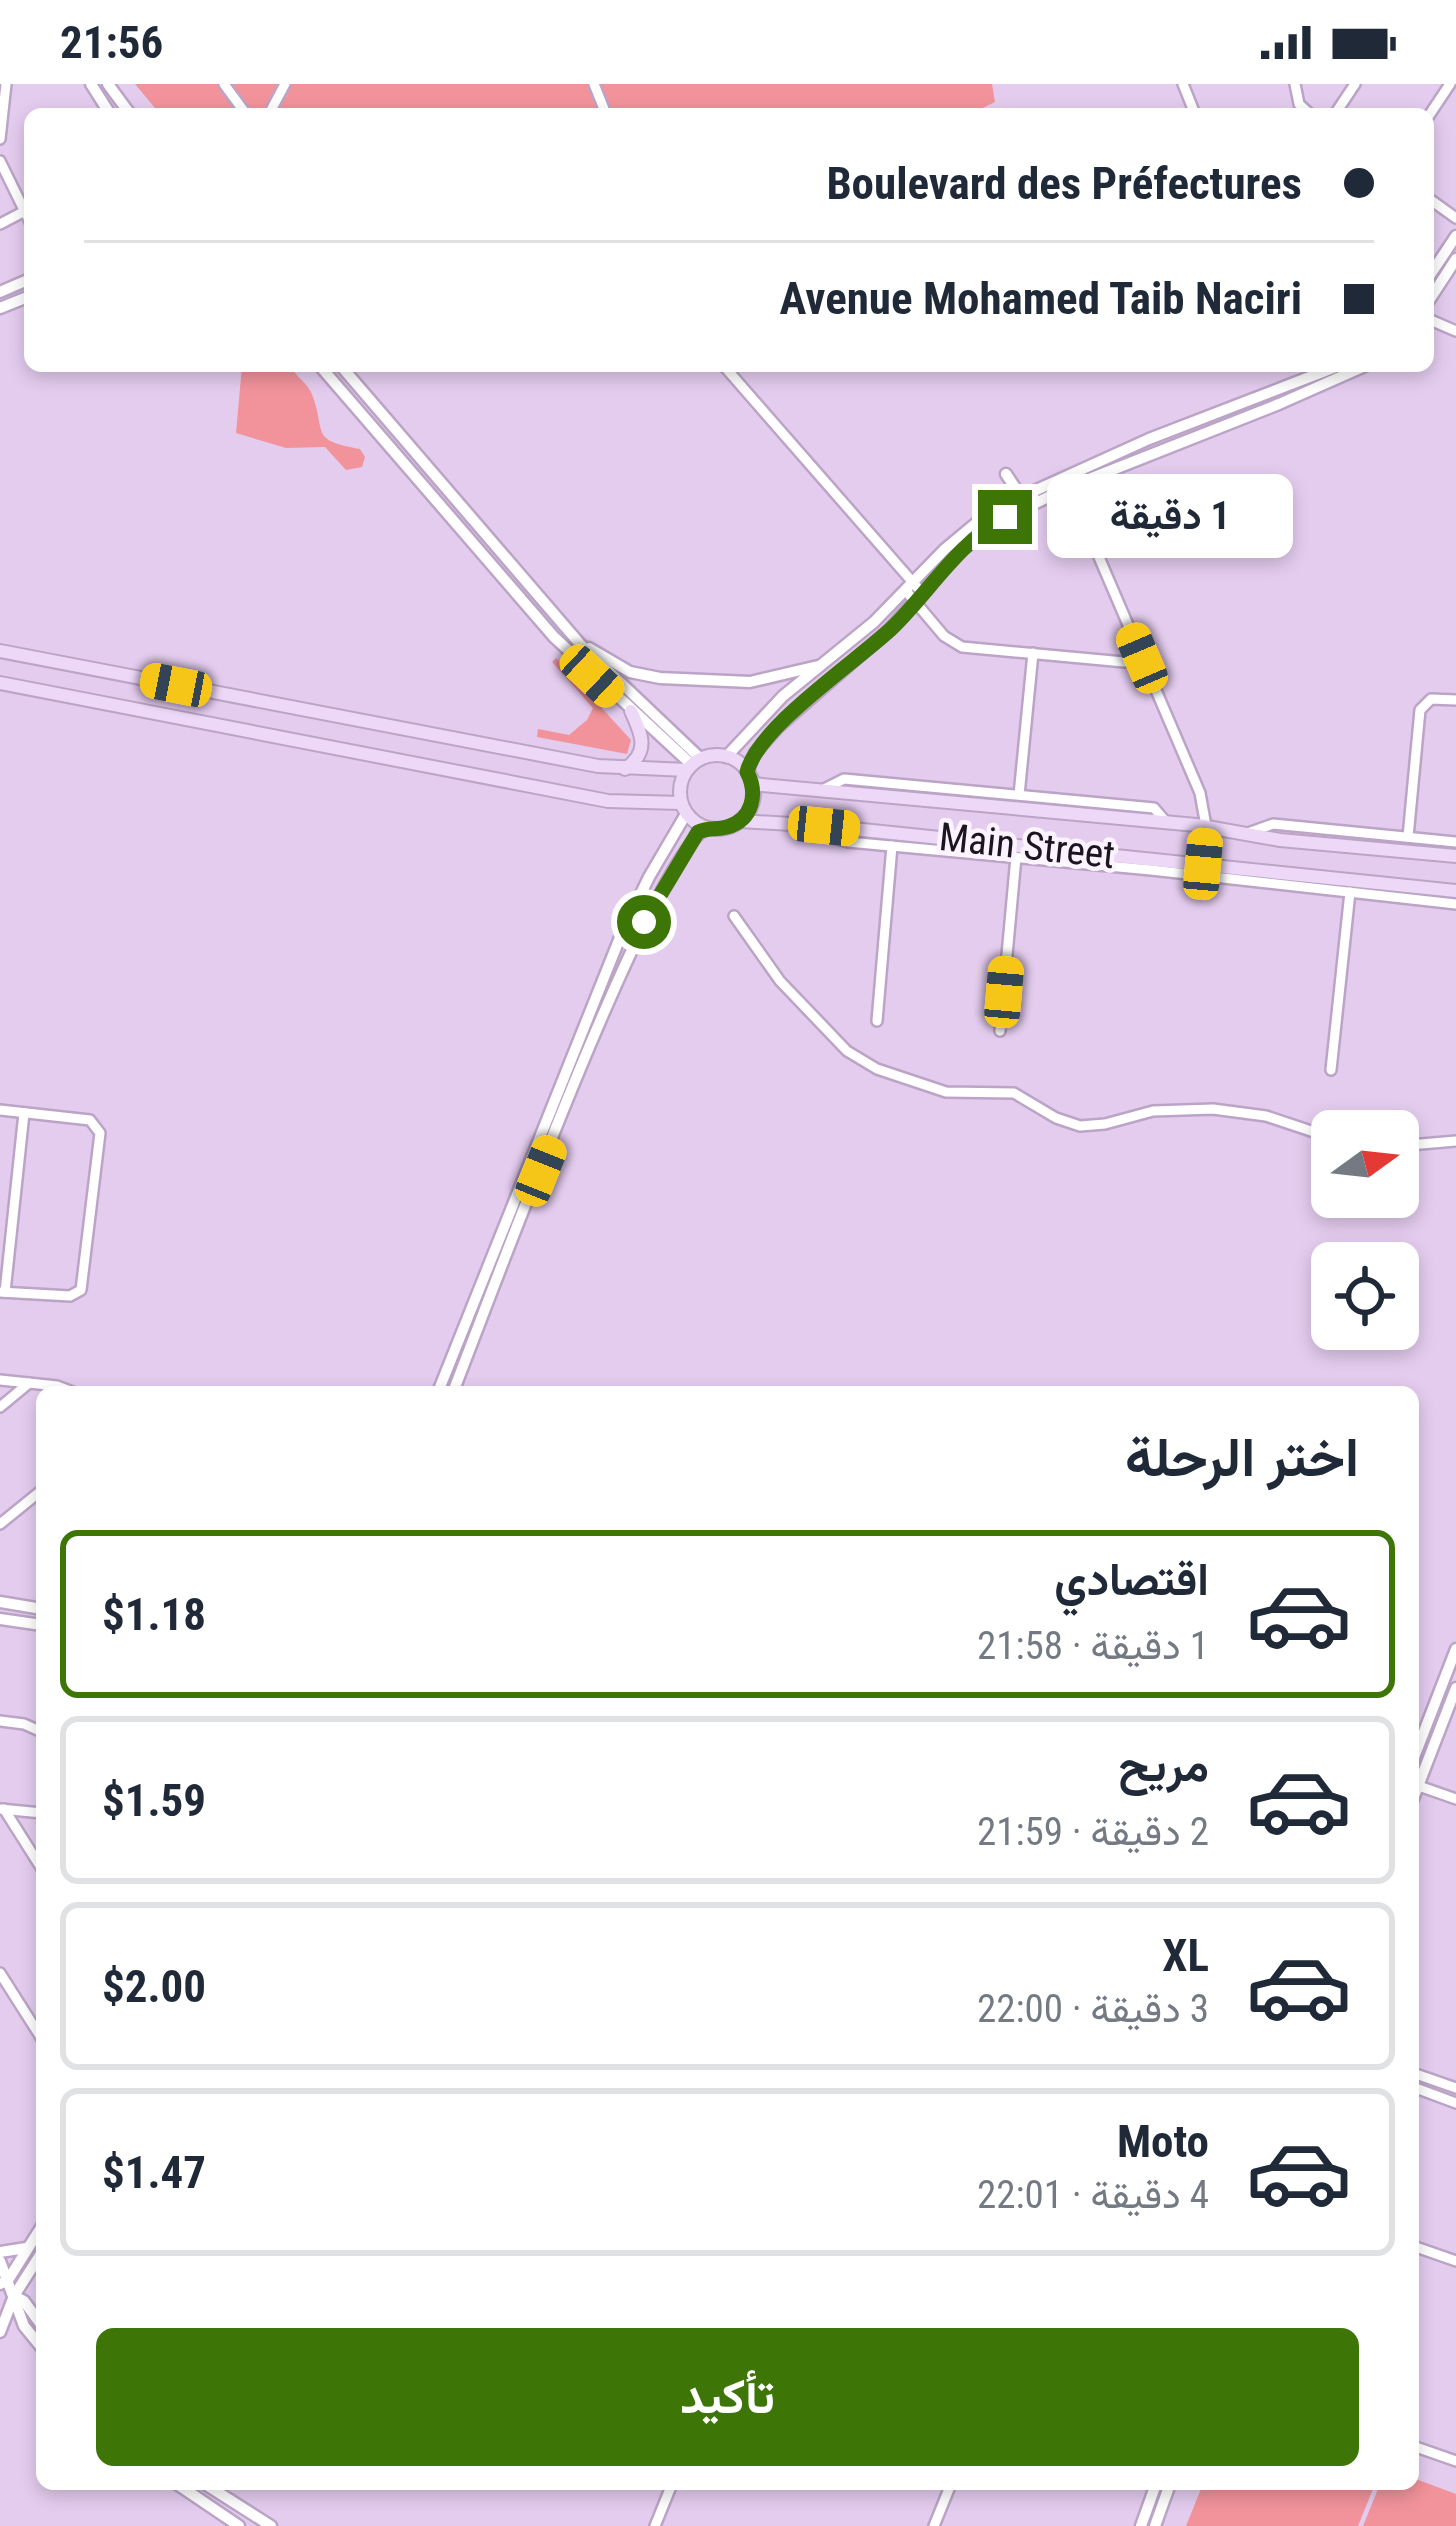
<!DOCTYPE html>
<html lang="ar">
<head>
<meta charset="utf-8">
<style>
	:root { --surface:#fff; --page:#f6f6f7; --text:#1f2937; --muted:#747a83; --line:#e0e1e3; --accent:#3d7606 }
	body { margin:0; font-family:"Roboto Condensed",Vazirmatn,sans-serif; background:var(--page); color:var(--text); direction:rtl; height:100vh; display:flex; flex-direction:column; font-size:45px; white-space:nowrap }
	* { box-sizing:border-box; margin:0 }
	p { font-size:39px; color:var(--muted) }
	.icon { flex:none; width:66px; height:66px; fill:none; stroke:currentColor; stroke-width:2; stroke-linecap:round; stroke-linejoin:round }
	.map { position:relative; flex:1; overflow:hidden; direction:ltr }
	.side { position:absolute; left:36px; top:1302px; width:1383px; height:1104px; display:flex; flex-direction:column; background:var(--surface); border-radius:18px; box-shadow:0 6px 18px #0003; direction:rtl }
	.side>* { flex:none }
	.guide { position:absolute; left:24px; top:24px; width:1410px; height:264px; border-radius:18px; box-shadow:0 6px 18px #0003; direction:rtl; display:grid; align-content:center; height:264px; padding:0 60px; background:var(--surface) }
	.needle { width:78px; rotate:75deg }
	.tools { position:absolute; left:1311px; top:1026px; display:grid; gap:24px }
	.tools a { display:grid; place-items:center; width:108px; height:108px; border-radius:18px; background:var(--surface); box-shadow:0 6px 18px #0003; font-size:60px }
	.end { position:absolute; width:54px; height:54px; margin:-27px; border:15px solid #3d7606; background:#fff; box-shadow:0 0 0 6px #fff }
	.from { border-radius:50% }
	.bubble { position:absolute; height:84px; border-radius:18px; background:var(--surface); box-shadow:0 6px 18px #0003; font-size:39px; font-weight:700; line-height:84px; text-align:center; direction:rtl }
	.car { position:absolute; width:36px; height:72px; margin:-36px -18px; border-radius:15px; box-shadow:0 0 9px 3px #0007; background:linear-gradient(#f5c518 24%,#345 0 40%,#f5c518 0 76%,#345 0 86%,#f5c518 0) }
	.guide b { display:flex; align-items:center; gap:42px; height:114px; font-size:45px }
	.guide b+b { border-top:3px solid var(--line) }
	.guide i { width:30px; height:30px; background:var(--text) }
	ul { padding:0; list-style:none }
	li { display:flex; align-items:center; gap:36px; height:168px; margin:0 24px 18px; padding:0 36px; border:6px solid var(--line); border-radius:18px }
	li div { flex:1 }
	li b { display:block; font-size:45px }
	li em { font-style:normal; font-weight:700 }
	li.current { border-color:var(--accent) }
	li>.icon { width:108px; height:108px; stroke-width:1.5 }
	h2 { padding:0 60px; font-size:54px; line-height:144px }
	.primary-button { display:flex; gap:24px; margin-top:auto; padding:24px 60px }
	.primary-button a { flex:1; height:138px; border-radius:18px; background:var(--accent); color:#fff; font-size:48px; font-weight:700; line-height:138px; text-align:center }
	.status { display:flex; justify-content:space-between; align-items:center; height:84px; padding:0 60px; background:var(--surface); direction:ltr }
	.status svg { height:33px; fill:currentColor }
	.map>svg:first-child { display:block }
	.green { fill:#f2939b }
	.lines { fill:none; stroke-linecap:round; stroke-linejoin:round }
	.minor-casing { stroke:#bba4c6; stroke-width:14 }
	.tertiary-casing { stroke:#bba4c6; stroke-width:15 }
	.secondary-casing { stroke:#bba4c6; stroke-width:16 }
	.minor { stroke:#fff; stroke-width:9 }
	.tertiary { stroke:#fff; stroke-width:10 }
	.secondary { stroke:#eed8f8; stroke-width:12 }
	.route { stroke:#3d7606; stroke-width:15 }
	.labels { text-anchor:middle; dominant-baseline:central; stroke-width:9; stroke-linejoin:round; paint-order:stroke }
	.street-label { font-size:39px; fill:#1c1420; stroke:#fbf4ff }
</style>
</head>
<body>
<div class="status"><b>21:56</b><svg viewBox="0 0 49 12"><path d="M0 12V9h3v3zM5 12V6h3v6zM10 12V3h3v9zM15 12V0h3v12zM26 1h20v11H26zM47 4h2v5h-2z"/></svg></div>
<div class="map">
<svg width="1456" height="2442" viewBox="0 0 1456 2442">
	<rect width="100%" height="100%" fill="#e4ccef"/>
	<g class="green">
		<polygon points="135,0 992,0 995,18 970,30 160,30"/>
		<path d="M242,282H291C296,294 308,298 313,313C326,350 310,356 360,365L365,373L362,383L346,386L325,363L286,364L236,349Z"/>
		<polygon points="556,574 631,656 627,670 537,653 538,645 569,651 587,636 593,624 552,578"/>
		<polygon points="1413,2394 1456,2410 1456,2442 1363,2442 1380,2400 1413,2400"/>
		<polygon points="1203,2400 1375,2400 1358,2442 1186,2442"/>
	</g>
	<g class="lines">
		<defs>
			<g id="minor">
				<polyline points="224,0 246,30"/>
				<polyline points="594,0 606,30"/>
				<polyline points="1183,0 1195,30"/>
				<polyline points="1295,0 1299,20 1310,30"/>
				<polyline points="269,30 285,0"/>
				<polyline points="1335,30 1355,0"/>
				<polyline points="1428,33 1450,0"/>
				<polyline points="0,55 6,0"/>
				<polyline points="0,77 30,138"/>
				<polyline points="1428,114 1456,134"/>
				<polyline points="0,140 25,127"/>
				<polyline points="1428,235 1456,247"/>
				<polyline points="724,282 923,510"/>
				<polyline points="1069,403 1200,709 1206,742 1203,780"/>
				<polyline points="906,507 944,552 962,563 1124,578 1143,574"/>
				<polyline points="822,706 844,695 1154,724 1166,738"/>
				<polyline points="1019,711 1033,569"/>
				<polyline points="824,742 834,754 848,758 1151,786 1456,820"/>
				<polyline points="1245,750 1273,740 1456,758"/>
				<polyline points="1408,753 1420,626 1431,615 1456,616"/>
				<polyline points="734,832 780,897 847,967 877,985 946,1008 1014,1009 1056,1034 1080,1042 1105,1040 1153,1027 1213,1025 1266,1032 1332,1054"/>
				<polyline points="877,937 892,762"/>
				<polyline points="1000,947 1016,773"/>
				<polyline points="1331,986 1350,808"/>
				<polyline points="0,1026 90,1036 100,1049 81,1206 70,1212 0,1208"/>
				<polyline points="1398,1062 1456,1057"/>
				<polyline points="5,1208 24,1029"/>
				<polyline points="0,1296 57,1302 73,1308"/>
				<polyline points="0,1323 29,1299"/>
				<polyline points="0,1440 42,1406"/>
				<polyline points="0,1637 24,1640 42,1648"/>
				<polyline points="1413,1700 1456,1715"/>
				<polyline points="0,1725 42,1729"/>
				<polyline points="4,1725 42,1785"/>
				<polyline points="0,1889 42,1955"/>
				<polyline points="1413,1989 1456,2004"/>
				<polyline points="1413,2003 1456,2019"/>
				<polyline points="1413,2162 1456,2177"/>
				<polyline points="1413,2362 1456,2377"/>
				<polyline points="655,2442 672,2400"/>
				<polyline points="934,2442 951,2400"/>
			</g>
			<g id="tertiary">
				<polyline points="91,0 110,30"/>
				<polyline points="108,0 130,30"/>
				<polyline points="1428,194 1456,152"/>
				<polyline points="0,208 30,195"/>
				<polyline points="1428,218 1456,175"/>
				<polyline points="0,224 30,212"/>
				<polyline points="320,282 554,553 692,681"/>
				<polyline points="341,282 580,560 701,675"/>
				<polyline points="1006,390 1020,411"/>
				<polyline points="589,564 630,588 660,594 750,598 818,582"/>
				<polyline points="726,673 783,612 874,538 945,465 992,426 1149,355 1338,282"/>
				<polyline points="747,688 755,669 778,643 889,546 959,467 992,440 1069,403 1279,320 1365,282"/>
				<polyline points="438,1308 621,851 649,793 686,730"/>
				<path d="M453,1308C487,1223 651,772 707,744"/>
				<polyline points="0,1518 42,1525"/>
				<polyline points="0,1535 42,1541"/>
				<polyline points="1413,1676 1456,1565"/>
				<polyline points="1413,1715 1456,1604"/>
				<polyline points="0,2168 26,2164"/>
				<polyline points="0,2177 24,2242 42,2264"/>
				<polyline points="0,2200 8,2196 42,2142"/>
				<polyline points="14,2212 24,2217 42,2242"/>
				<polyline points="0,2248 14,2212 42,2168"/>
				<polyline points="177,2400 239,2442"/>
				<polyline points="205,2400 271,2442"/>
				<polyline points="1141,2442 1156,2400"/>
				<polyline points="1155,2442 1170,2400"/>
			</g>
			<g id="secondary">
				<polyline points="0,567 598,682 687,686"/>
				<polyline points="0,599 608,717 681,719"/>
				<circle cx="717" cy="708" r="37"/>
				<path d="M625,685C650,668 642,651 631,627"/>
				<polyline points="752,700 1196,741 1280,756 1456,772"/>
				<polyline points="740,737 824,742 1456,807"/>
			</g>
		</defs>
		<use href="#minor" class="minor-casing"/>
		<use href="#tertiary" class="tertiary-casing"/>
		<use href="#secondary" class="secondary-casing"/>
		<use href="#minor" class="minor"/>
		<use href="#tertiary" class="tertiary"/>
		<use href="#secondary" class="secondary"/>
	</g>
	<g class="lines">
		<path class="route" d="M644,838L698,748C709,743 716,746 727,743C753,736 758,709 747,688C758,643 856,578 892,544C930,507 957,460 1005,433"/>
	</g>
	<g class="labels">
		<g class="street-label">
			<text transform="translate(1027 762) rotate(6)">Main Street</text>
		</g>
	</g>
</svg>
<div class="tools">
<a><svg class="needle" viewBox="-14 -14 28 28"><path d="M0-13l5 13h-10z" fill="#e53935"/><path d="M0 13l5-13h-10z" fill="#747a83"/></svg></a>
<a><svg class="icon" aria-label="locate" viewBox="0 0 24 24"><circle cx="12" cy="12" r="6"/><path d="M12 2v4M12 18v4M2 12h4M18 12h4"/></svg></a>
</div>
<i class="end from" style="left:644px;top:838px"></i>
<i class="end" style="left:1005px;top:433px"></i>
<div class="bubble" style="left:1047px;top:390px;width:246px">1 دقيقة</div>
<i class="car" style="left:1142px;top:574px;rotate:337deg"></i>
<i class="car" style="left:592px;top:592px;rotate:133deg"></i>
<i class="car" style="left:176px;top:601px;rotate:281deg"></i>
<i class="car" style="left:824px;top:742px;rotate:96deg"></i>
<i class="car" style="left:1203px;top:780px;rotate:5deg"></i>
<i class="car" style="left:1004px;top:908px;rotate:5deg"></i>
<i class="car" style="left:541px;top:1087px;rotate:22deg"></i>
<div class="guide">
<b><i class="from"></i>Boulevard des Préfectures</b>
<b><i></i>Avenue Mohamed Taib Naciri</b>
</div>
<section class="side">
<h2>اختر الرحلة</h2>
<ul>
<li class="current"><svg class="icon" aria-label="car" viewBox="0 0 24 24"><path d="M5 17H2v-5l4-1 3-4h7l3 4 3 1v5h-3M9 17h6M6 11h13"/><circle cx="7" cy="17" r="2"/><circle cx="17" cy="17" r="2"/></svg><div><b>اقتصادي</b><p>1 دقيقة · 21:58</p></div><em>$1.18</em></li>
<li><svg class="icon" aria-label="car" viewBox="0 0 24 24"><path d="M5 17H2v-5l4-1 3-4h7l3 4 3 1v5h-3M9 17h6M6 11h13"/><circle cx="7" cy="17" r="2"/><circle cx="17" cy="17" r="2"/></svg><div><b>مريح</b><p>2 دقيقة · 21:59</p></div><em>$1.59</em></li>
<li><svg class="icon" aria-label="car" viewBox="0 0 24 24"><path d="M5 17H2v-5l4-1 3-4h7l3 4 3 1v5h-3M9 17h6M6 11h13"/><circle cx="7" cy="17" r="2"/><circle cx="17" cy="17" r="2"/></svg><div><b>XL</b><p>3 دقيقة · 22:00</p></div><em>$2.00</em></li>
<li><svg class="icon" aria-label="car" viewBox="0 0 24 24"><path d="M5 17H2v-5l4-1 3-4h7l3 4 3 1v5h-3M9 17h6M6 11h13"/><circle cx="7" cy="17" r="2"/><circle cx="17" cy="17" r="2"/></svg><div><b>Moto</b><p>4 دقيقة · 22:01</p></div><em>$1.47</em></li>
</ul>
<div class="primary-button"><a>تأكيد</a></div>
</section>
</div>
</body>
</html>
